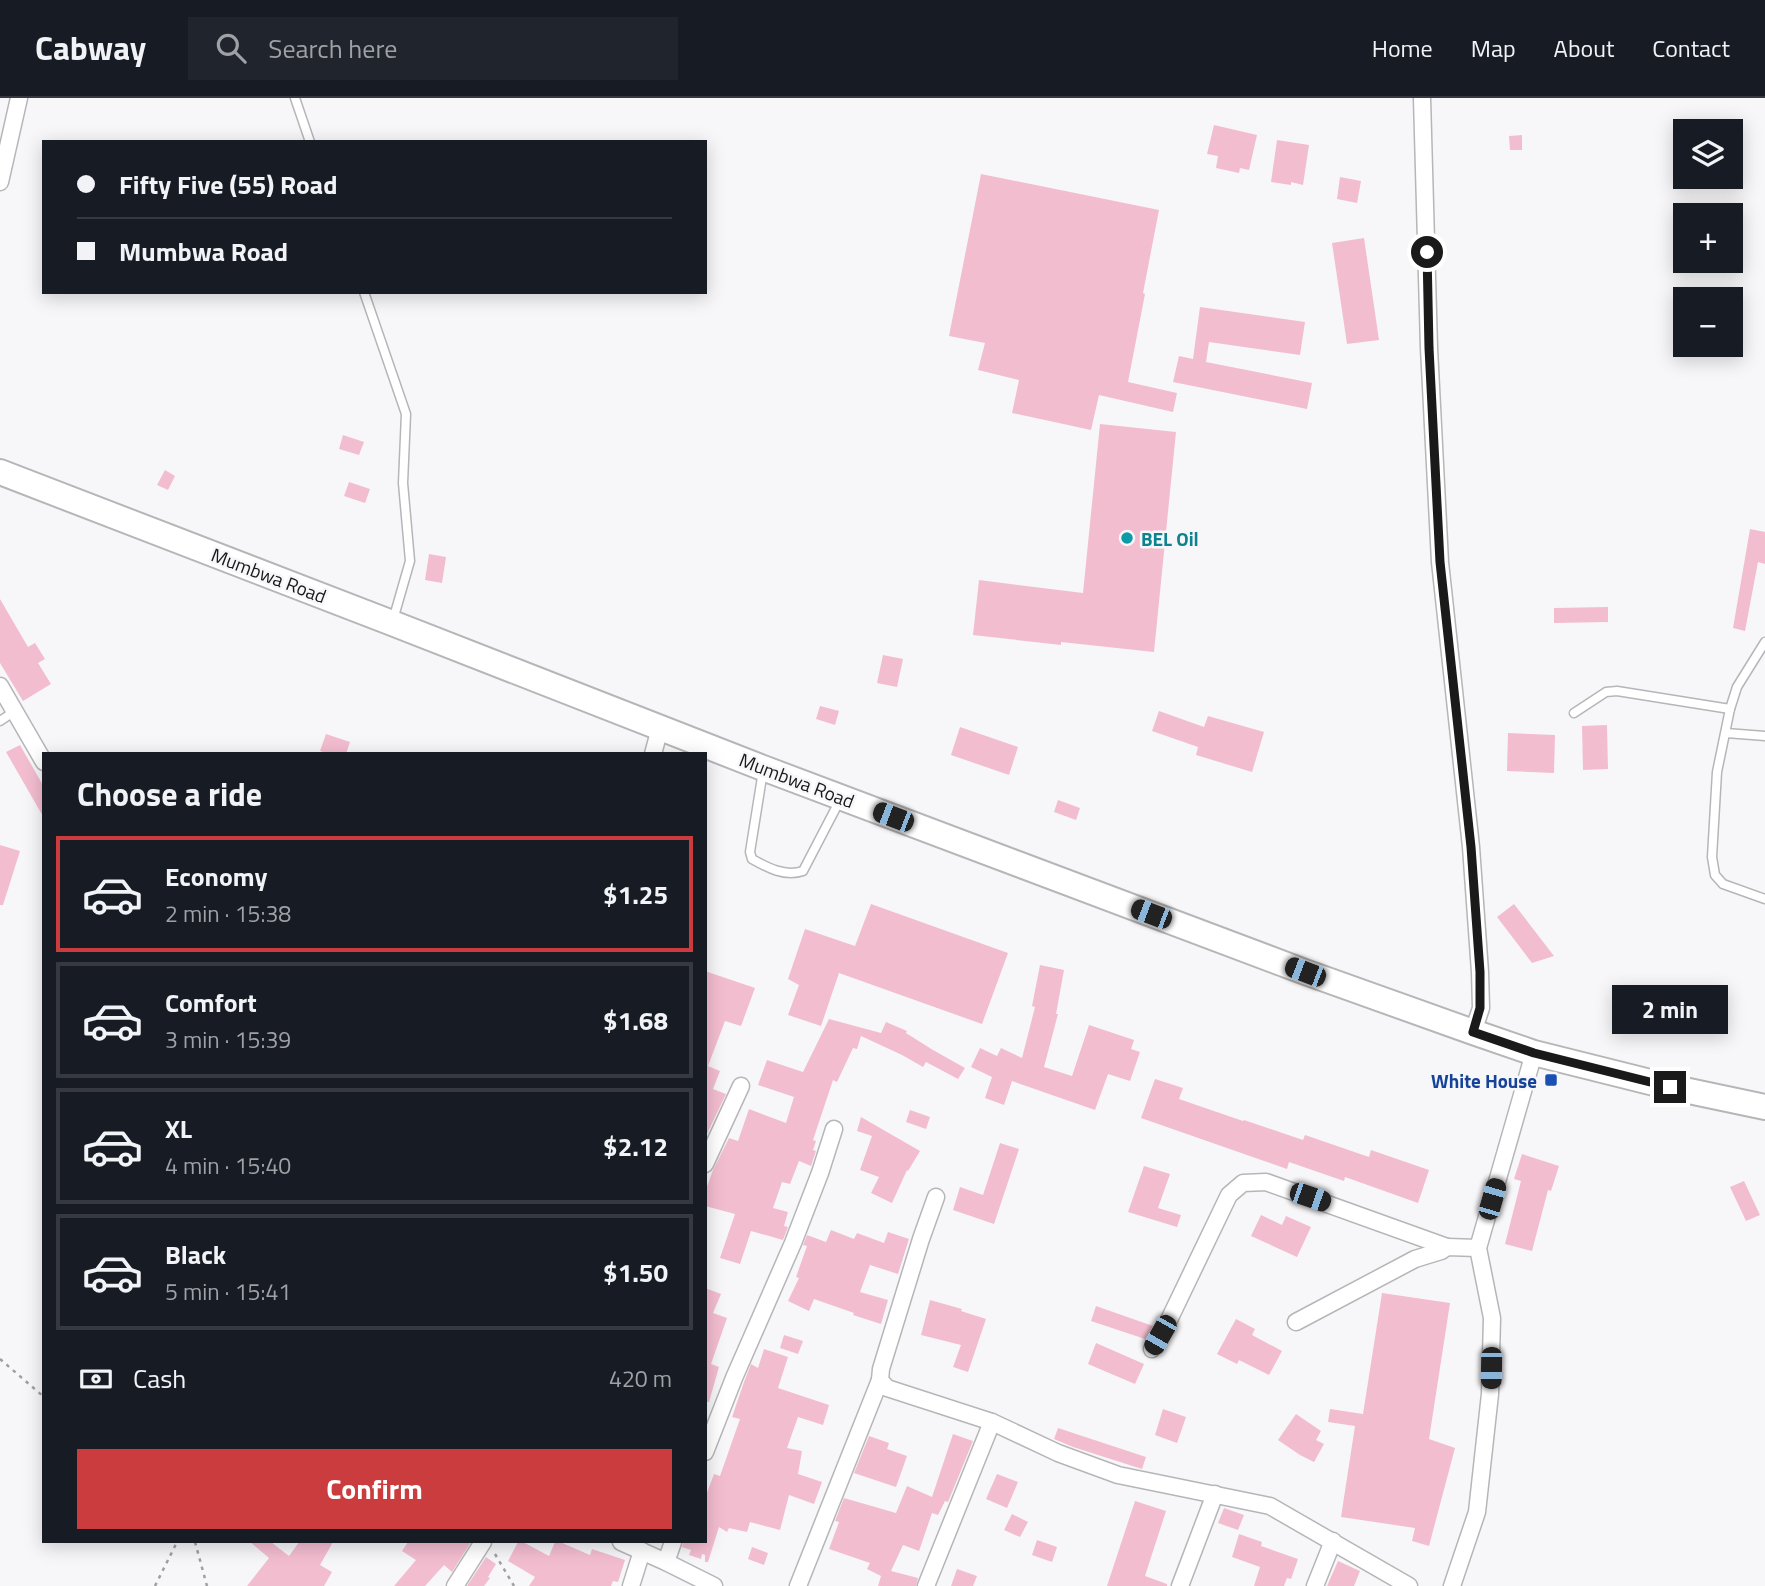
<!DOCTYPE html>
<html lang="en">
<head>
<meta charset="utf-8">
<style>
	:root { --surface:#171b24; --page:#20242c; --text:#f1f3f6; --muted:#9ea1a6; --line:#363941; --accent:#cb3c3e }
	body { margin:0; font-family:"Titillium Web",sans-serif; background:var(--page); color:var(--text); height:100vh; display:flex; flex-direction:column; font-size:26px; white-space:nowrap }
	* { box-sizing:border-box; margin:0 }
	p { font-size:23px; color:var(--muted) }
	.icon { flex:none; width:38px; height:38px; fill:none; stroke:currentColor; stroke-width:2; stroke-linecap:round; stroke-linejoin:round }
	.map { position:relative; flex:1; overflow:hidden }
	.drawer { position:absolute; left:42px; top:654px; width:665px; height:791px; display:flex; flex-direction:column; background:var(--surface); border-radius:0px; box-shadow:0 4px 18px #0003 }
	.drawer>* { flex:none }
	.hud { position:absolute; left:42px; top:42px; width:665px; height:154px; border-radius:0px; box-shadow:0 4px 18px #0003; display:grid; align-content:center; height:154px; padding:0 35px; background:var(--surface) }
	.controls { position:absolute; left:1673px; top:21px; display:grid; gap:14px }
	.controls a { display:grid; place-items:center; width:70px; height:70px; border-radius:0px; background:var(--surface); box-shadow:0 4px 18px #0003; font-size:35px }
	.end { position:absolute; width:32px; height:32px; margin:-16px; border:9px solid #1a1a1b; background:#fff; box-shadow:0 0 0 4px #fff }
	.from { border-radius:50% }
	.bubble { position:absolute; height:49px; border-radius:0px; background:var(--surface); box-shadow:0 4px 18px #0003; font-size:23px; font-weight:700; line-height:49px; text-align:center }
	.car { position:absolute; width:21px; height:42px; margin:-21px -10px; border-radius:9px; box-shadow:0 0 5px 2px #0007; background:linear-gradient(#222 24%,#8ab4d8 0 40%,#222 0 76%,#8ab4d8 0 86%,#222 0) }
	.hud b { display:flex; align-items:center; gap:24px; height:66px; font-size:26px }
	.hud b+b { border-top:2px solid var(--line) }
	.hud i { width:18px; height:18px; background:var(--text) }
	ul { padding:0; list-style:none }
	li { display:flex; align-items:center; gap:21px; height:116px; margin:0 14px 10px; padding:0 21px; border:4px solid var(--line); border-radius:0px }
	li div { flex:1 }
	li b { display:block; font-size:26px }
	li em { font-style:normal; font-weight:700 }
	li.current { border-color:var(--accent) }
	li>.icon { width:63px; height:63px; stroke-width:1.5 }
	h2 { padding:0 35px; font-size:32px; line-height:84px }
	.pay { display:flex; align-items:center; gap:18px; height:77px; padding:0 35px; font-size:26px }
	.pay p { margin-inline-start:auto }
	.cta { display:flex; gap:14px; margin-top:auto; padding:14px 35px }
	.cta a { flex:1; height:80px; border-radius:0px; background:var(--accent); color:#fff; font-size:28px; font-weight:700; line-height:80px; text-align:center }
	header { display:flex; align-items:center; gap:42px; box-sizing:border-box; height:98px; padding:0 35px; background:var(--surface); border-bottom:2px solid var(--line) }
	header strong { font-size:33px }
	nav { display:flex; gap:38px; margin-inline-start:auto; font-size:24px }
	.search { width:490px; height:63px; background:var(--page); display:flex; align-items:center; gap:18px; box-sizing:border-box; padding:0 24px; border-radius:0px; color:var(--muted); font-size:26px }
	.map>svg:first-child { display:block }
	.building { fill:#f3bdd0 }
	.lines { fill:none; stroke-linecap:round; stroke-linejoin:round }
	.lane-casing { stroke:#b6b6b9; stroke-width:11 }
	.street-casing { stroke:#b6b6b9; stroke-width:19 }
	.primary-casing { stroke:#b6b6b9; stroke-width:28 }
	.path { stroke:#a0a0a2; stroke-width:2.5; stroke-dasharray:3.5 5; stroke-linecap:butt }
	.lane { stroke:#fff; stroke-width:8 }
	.street { stroke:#fff; stroke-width:16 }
	.primary { stroke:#fff; stroke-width:24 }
	.route { stroke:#1a1a1b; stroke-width:9 }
	.culture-dot { fill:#0f9aa8; stroke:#f7f7fa; stroke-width:2.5 }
	.transit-dot { fill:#1a4fb4; stroke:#f7f7fa; stroke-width:2.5 }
	.labels { text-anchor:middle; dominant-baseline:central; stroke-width:5; stroke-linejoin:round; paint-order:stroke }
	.culture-label { font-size:19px; font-weight:bold; fill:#0d838f; stroke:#f7f7fa; text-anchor:start }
	.street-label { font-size:19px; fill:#1a1a1b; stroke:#f7f7fa }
	.transit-label { font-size:19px; font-weight:bold; fill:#164399; stroke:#f7f7fa; text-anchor:end }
</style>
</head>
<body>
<header>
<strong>Cabway</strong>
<div class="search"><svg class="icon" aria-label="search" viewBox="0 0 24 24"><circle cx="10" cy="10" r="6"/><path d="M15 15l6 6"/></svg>Search here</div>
<nav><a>Home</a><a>Map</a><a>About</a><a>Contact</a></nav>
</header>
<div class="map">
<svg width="1765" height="1488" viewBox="0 0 1765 1488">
	<rect width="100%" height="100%" fill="#f7f7fa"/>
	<g class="building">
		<polygon points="1214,27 1257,37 1249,72 1240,70 1239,75 1216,70 1218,58 1207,56"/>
		<polygon points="1522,37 1522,52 1510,52 1509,38"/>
		<polygon points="1277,42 1309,47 1303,87 1291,84 1291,87 1271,84"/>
		<polygon points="981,76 1159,112 1143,195 1145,196 1128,284 1177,295 1173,314 1099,297 1091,332 1012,315 1019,282 978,272 985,245 949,238"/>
		<polygon points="1340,79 1361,83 1357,105 1337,101"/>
		<polygon points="1364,140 1379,242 1347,246 1332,145"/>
		<polygon points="1200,209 1305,224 1300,257 1209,244 1206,264 1312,285 1307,311 1173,284 1179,258 1193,261"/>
		<polygon points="1100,326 1176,334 1154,554 1061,544 1061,547 973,537 979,482 1083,495"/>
		<polygon points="343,337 364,344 359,357 339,351"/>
		<polygon points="165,372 175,378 168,392 157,387"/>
		<polygon points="349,384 370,391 365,405 344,398"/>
		<polygon points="1750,431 1765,434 1765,466 1758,464 1745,533 1733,530"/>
		<polygon points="429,456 446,459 442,485 425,482"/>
		<polygon points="0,501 28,549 35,545 45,561 38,565 51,586 23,603 0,565"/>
		<polygon points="1608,509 1608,524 1554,525 1554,510"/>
		<polygon points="883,557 903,561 897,589 877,585"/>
		<polygon points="820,608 839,613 835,627 816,621"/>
		<polygon points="1159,613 1204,629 1208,618 1264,634 1252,674 1196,657 1198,649 1152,633"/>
		<polygon points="1607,627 1608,671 1583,672 1582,628"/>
		<polygon points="960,629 1018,649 1009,677 951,657"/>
		<polygon points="1508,635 1555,637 1554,675 1507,673"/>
		<polygon points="326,636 350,644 346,656 329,656 320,653"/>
		<polygon points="20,647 44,689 44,720 6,654"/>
		<polygon points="1058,702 1080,710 1076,722 1054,714"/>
		<polygon points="0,747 20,753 3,807 0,807"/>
		<polygon points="871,806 1008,855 982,926 839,875 821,928 788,917 799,887 788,881 805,831 855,848"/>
		<polygon points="1514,806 1554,858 1532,865 1497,819"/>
		<polygon points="1040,867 1064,872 1056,916 1058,916 1044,969 1072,978 1089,927 1134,942 1131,951 1140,954 1130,983 1108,976 1095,1012 1012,983 1004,1007 985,1000 992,979 971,969 980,950 997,958 1001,950 1022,960 1035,909 1032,908"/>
		<polygon points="705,873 755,890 741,928 725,923 708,968 720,973 713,991 726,996 705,1040"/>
		<polygon points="829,921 881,935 886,924 907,933 906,935 933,952 965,970 958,981 926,964 923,969 902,957 861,938 857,951 853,950 837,984 833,982 813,1042 816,1043 813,1052 816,1053 811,1068 799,1063 790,1086 782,1084 773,1110 788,1114 784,1128 788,1129 783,1142 751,1133 740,1166 720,1160 735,1116 705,1108 705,1094 713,1072 729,1040 738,1043 749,1011 786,1025 794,999 758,987 767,962 803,974"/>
		<polygon points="1155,981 1183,990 1179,1001 1243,1023 1244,1022 1303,1042 1305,1037 1369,1059 1371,1052 1429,1072 1418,1105 1345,1079 1344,1083 1289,1064 1287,1071 1141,1020"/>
		<polygon points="910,1012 930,1019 926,1031 906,1024"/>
		<polygon points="861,1019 920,1053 908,1073 907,1072 892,1105 871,1095 879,1079 860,1072 872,1038 857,1033"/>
		<polygon points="1000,1045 1019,1051 994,1126 953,1112 960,1089 983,1097"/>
		<polygon points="1522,1056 1559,1068 1551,1093 1548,1092 1532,1153 1505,1146 1521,1083 1514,1081"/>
		<polygon points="1144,1068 1170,1076 1158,1110 1181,1117 1177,1129 1128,1114"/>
		<polygon points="1744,1083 1760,1117 1746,1123 1730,1089"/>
		<polygon points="1261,1117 1282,1127 1286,1118 1311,1129 1297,1159 1251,1138"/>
		<polygon points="831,1132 854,1141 857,1135 884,1145 888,1134 909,1141 898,1176 870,1167 860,1194 888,1202 881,1226 853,1217 854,1215 814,1201 809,1213 788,1203 799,1180 796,1179 807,1148 803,1147 807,1137 826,1144"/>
		<polygon points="705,1190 721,1196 713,1215 727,1220 711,1266 719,1269 709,1304 705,1304"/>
		<polygon points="1382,1195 1450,1205 1429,1341 1455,1350 1429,1448 1412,1443 1415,1430 1341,1419 1355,1328 1328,1324 1330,1311 1363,1316"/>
		<polygon points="930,1202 962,1211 961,1213 986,1221 968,1274 953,1269 961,1247 921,1237"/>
		<polygon points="1096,1208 1153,1228 1145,1241 1091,1223"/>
		<polygon points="1236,1221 1255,1231 1252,1237 1282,1253 1269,1277 1239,1262 1237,1266 1217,1256"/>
		<polygon points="784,1237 803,1243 798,1256 780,1250"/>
		<polygon points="1096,1245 1144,1266 1135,1286 1088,1266"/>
		<polygon points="764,1251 788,1259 778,1290 829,1307 823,1327 798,1319 787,1350 802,1353 798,1376 822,1384 814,1406 789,1397 780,1432 750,1424 747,1434 729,1430 727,1434 719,1429 708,1464 705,1464 705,1457 702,1456 701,1461 689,1457 691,1452 682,1449 683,1444 705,1444 705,1400 714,1376 720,1378 740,1321 732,1319 744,1284 751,1266 758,1270"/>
		<polygon points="1163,1311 1186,1319 1177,1345 1155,1337"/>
		<polygon points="1296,1316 1321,1333 1316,1342 1324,1346 1314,1364 1300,1357 1278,1342"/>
		<polygon points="1058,1330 1146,1359 1142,1371 1073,1349 1054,1341"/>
		<polygon points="953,1336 973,1343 948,1404 945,1403 938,1417 932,1415 919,1453 903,1447 891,1473 918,1480 916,1488 878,1488 881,1478 867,1471 870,1465 829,1451 839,1424 835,1423 844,1400 896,1415 907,1388 932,1399"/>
		<polygon points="869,1338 889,1345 887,1351 907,1358 896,1389 854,1375"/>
		<polygon points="997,1376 1018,1384 1007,1410 986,1401"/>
		<polygon points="1135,1403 1166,1413 1145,1478 1167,1486 1167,1488 1107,1488"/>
		<polygon points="1224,1410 1244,1417 1238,1432 1218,1425"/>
		<polygon points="1012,1416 1028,1424 1020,1439 1004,1432"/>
		<polygon points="1239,1436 1262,1444 1261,1448 1298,1461 1291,1481 1287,1480 1284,1488 1254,1488 1260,1469 1232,1459"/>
		<polygon points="1037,1442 1057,1449 1052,1464 1032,1457"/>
		<polygon points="250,1444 271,1444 289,1458 299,1444 333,1444 320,1467 332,1474 324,1488 247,1488 269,1460"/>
		<polygon points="408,1444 471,1444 452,1474 444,1467 425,1488 394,1488 416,1462 402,1453"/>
		<polygon points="518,1444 523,1444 549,1458 555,1444 560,1444 590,1457 592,1451 625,1462 618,1484 613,1483 611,1488 529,1488 535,1479 508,1463"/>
		<polygon points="752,1449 768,1455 764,1467 748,1461"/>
		<polygon points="486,1459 496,1466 488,1479 490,1480 484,1488 467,1488"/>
		<polygon points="1338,1463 1360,1473 1354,1488 1327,1488"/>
		<polygon points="957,1471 977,1478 973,1488 951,1488"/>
	</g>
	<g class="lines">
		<defs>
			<g id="lane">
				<polyline points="295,0 310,44"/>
				<polyline points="364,194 406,316 403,385 410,463 393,522"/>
				<polyline points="1765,544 1737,589 1730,611 1717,674 1712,759 1715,777 1723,786 1765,801"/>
				<polyline points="1574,615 1606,594 1617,593 1730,611"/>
				<polyline points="0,623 15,613"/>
				<polyline points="1726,635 1765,638"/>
				<path d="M763,673L750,754L752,761C768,770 785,779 803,773L840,702"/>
			</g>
			<g id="street">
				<polyline points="1422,0 1429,250 1440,464 1471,749 1480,874 1481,910 1473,934"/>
				<polyline points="0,84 19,0"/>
				<polyline points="0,588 44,664"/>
				<polyline points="653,656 660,630"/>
				<polyline points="705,1066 741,988"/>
				<polyline points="936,1099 921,1141 881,1271 880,1282 887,1290 992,1324 1058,1355 1118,1377 1270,1408 1409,1488"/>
				<polyline points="1296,1224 1415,1161 1441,1153 1447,1149 1478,1150"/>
				<polyline points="1152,1251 1168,1224 1229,1097 1243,1085 1266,1084 1447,1149"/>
				<polyline points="705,1354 734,1280 793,1145 820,1075 834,1031"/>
				<polyline points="621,1444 666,1464 714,1488"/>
				<polyline points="666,1464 673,1444"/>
				<polyline points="455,1488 483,1444"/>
				<polyline points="631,1488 642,1453"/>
				<polyline points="798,1488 880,1282"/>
				<polyline points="926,1488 992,1324"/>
				<polyline points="1180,1488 1215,1396"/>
				<polyline points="1315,1488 1333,1443"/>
				<polyline points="1452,1488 1477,1414 1490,1296 1492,1220 1478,1150 1534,955"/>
			</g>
			<polyline id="primary" points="0,374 392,525 763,670 1305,874 1473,934 1534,955 1670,989 1765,1009"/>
		</defs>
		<use href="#lane" class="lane-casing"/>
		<use href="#street" class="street-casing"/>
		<use href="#primary" class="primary-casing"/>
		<g class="path">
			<polyline points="0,1261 44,1299"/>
			<polyline points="195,1444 207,1488"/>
			<polyline points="495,1456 514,1488"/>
			<polyline points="155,1488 177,1444"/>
		</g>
		<use href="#lane" class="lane"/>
		<use href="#street" class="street"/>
		<use href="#primary" class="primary"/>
	</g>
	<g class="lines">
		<polyline class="route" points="1427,154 1429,250 1440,464 1471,749 1480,874 1480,910 1473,934 1534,955 1670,989"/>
	</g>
	<circle class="culture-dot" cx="1127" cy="440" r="7"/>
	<rect class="transit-dot" x="1544" y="975" width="14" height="14" rx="3.5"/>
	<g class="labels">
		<g class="culture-label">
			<text x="1141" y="440">BEL Oil</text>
		</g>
		<g class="street-label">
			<text transform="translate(269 477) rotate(21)">Mumbwa Road</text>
			<text transform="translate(797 682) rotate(21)">Mumbwa Road</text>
		</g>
		<g class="transit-label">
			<text x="1537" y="982">White House</text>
		</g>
	</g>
</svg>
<div class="controls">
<a><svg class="icon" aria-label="layers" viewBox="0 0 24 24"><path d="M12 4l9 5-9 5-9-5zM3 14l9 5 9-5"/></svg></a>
<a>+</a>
<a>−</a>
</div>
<i class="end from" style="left:1427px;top:154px"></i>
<i class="end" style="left:1670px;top:989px"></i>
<div class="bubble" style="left:1612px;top:887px;width:116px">2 min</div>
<i class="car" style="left:893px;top:719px;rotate:291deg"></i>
<i class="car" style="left:1151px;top:816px;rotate:291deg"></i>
<i class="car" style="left:1305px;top:874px;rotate:291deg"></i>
<i class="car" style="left:1310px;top:1099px;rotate:109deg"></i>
<i class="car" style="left:1492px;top:1101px;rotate:16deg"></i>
<i class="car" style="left:1160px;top:1237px;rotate:210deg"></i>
<i class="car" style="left:1491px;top:1270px;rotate:181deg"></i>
<div class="hud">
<b><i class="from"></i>Fifty Five (55) Road</b>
<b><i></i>Mumbwa Road</b>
</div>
<section class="drawer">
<h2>Choose a ride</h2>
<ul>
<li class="current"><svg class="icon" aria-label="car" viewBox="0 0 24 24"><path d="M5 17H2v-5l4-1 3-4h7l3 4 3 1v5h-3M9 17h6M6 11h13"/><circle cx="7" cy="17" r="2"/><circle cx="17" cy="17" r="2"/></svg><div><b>Economy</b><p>2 min · 15:38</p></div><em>$1.25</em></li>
<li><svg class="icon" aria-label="car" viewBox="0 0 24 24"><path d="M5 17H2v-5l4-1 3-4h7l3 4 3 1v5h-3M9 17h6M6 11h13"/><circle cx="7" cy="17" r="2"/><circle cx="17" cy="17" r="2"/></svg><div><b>Comfort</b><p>3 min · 15:39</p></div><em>$1.68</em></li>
<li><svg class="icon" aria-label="car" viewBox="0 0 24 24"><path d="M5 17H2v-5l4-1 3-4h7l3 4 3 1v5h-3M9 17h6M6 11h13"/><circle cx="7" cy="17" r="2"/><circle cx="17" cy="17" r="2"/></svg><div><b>XL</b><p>4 min · 15:40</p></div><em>$2.12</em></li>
<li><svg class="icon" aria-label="car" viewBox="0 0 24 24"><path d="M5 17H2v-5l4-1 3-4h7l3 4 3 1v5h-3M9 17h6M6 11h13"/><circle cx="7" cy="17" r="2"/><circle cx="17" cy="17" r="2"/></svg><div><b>Black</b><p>5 min · 15:41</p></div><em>$1.50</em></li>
</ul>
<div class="pay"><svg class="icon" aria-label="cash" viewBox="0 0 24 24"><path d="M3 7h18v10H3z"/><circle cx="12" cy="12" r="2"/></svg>Cash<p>420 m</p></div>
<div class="cta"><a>Confirm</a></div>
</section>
</div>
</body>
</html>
